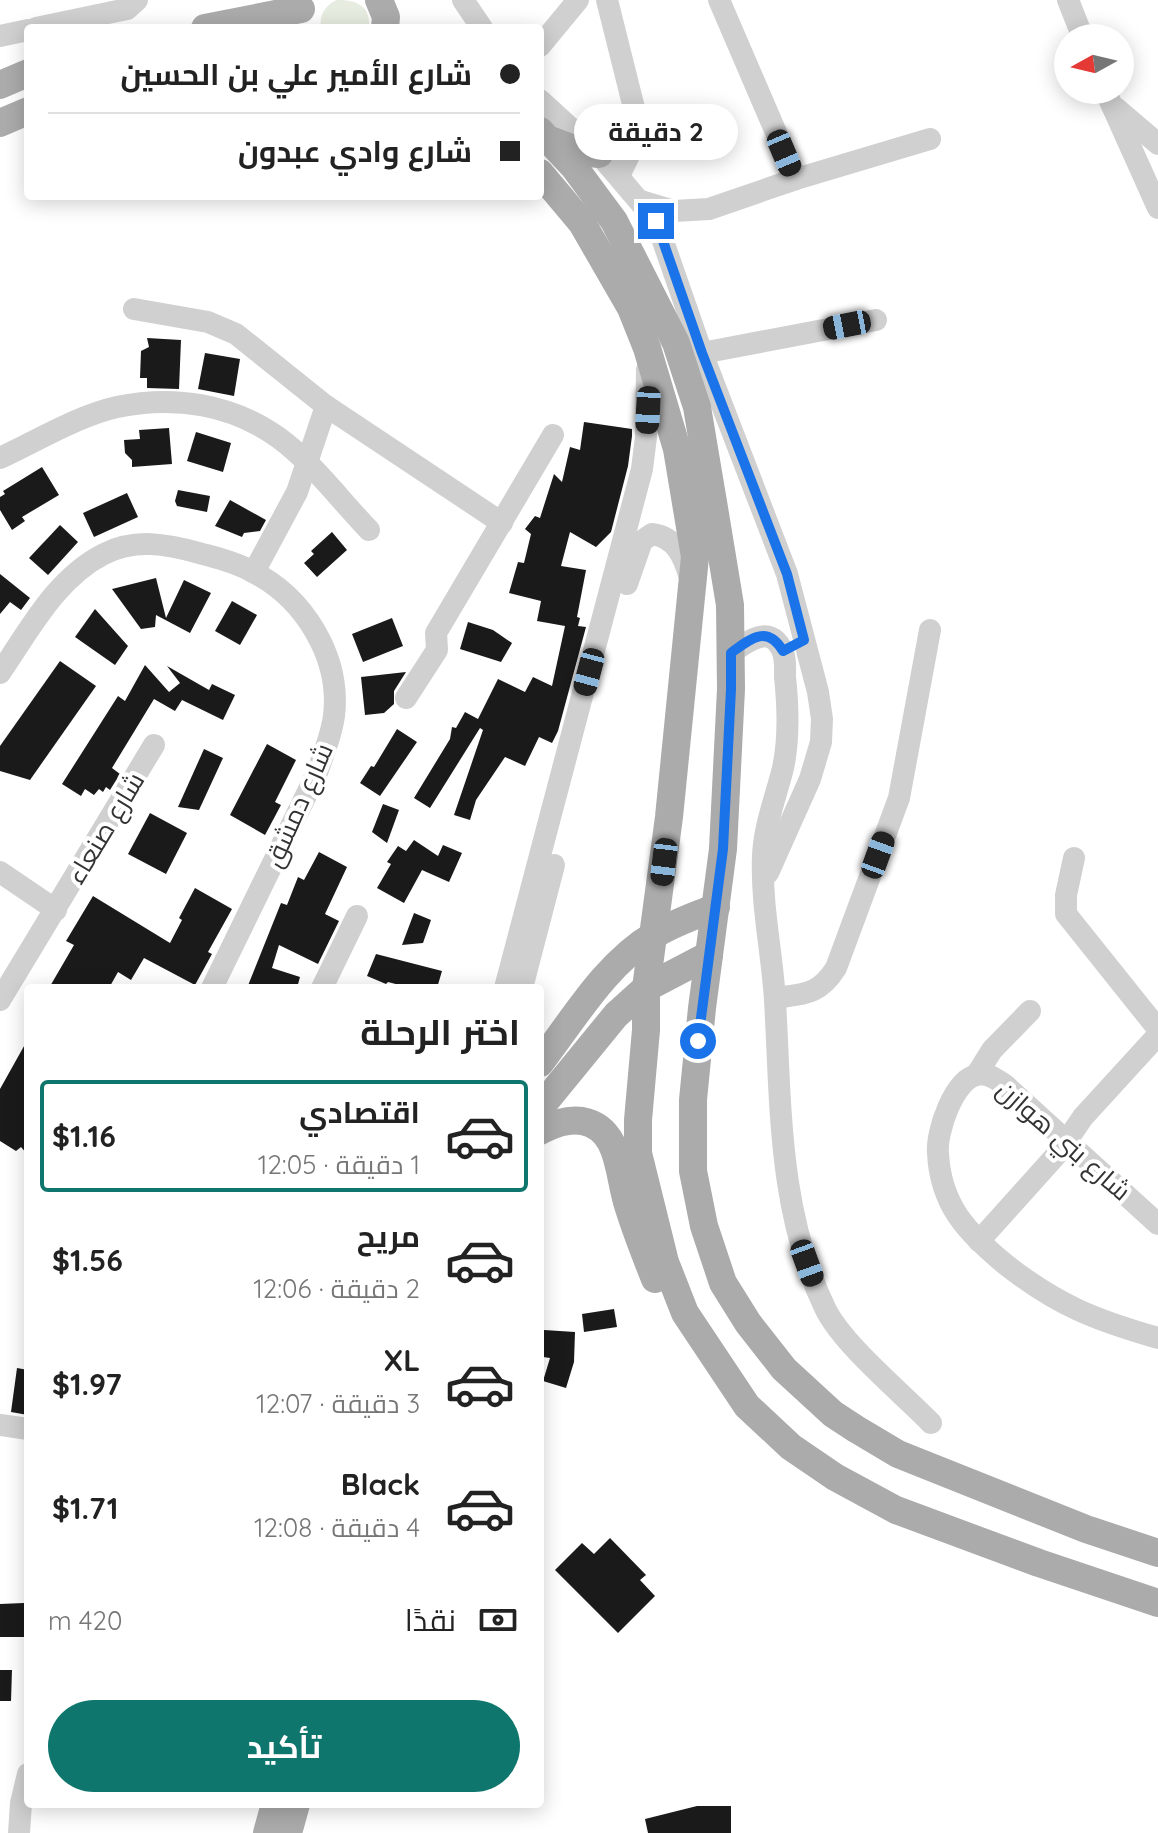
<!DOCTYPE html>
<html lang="ar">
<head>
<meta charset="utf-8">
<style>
	:root { --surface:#fff; --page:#f6f6f6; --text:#222; --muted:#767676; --line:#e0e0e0; --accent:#0f766e }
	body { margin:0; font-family:Quicksand,Cairo,sans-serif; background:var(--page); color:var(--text); direction:rtl; height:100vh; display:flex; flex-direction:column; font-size:30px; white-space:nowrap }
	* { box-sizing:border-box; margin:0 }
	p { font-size:26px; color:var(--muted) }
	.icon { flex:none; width:44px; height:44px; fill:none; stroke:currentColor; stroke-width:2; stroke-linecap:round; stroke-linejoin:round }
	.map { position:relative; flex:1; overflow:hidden; direction:ltr }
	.sheet { position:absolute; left:24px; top:984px; width:520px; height:824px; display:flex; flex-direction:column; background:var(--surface); border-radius:8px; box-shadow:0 4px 20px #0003; direction:rtl }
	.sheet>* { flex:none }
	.guide { position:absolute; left:24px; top:24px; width:520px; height:176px; border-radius:8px; box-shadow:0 4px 20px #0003; direction:rtl; display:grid; align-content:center; height:176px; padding:0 24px; background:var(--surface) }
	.needle { width:52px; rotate:262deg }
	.tools { position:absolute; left:1054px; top:24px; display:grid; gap:16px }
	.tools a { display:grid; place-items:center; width:80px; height:80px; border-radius:50%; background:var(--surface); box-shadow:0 4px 20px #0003; font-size:40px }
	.end { position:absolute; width:36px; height:36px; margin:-18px; border:10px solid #1a73e8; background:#fff; box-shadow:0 0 0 4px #fff }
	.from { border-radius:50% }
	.bubble { position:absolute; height:56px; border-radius:28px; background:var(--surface); box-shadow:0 4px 20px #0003; font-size:26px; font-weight:700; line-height:56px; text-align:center; direction:rtl }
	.car { position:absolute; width:24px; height:48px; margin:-24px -12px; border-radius:10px; box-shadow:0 0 6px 2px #0007; background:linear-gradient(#222 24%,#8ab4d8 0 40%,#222 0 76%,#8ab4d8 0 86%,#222 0) }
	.guide b { display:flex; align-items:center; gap:28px; height:76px; font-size:30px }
	.guide b+b { border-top:2px solid var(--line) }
	.guide i { width:20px; height:20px; background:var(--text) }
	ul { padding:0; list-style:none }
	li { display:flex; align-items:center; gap:24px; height:112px; margin:0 16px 12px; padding:0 8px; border:4px solid transparent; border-radius:8px }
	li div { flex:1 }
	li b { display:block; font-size:30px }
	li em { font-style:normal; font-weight:700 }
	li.selected { border-color:var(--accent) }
	li>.icon { width:72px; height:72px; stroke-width:1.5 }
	h2 { padding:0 24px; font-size:36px; line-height:96px }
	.pay { display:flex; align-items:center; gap:20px; height:88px; padding:0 24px; font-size:30px }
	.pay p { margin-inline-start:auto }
	.primary-button { display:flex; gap:16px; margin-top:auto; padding:16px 24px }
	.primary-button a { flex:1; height:92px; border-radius:48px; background:var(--accent); color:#fff; font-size:32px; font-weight:700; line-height:92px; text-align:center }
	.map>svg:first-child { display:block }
	.green { fill:#e6ecdf }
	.building { fill:#1a1a1a }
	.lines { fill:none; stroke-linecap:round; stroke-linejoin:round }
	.minor { stroke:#d0d0d0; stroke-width:22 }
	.major { stroke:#ababab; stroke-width:28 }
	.route { stroke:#1a73e8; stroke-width:10 }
	.labels { text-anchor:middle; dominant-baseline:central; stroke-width:8; stroke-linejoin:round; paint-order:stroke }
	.street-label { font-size:26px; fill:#333; stroke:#fff }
</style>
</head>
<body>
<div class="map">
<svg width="1158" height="1833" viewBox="0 0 1158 1833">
	<rect width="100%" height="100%" fill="#fff"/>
	<path class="green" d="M337,0C356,0 371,5 369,28H321C319,15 325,5 337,0Z"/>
	<g class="building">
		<polygon points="147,338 181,340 179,389 147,388 147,378 140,378 141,351 149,347"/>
		<polygon points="205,353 240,359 234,396 198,389"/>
		<polygon points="584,422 632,429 632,436 628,466 611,532 596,547 570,532 561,566 586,570 577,617 580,618 578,626 586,627 558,731 552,743 539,737 525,766 505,757 476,800 470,820 454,815 483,730 480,728 430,808 414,798 450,739 452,727 456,728 465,712 478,719 498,679 525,692 533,677 552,686 565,626 537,621 541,601 509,593 518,562 524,563 531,534 525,529 535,516 540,518 554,474 562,482 570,447 580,450"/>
		<polygon points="169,428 172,464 132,467 132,460 125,453 124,440 140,439 139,430"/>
		<polygon points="196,432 231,443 223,472 187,461"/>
		<polygon points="42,467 59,495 22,517 25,521 12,530 0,510 0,497 5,494 3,491"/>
		<polygon points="178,490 210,496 207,512 177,506 175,501"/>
		<polygon points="127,493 138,517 94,537 83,513"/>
		<polygon points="230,500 266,520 260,531 244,533 242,537 215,526"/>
		<polygon points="60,525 78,542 48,575 29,558"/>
		<polygon points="332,532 347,550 317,577 304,563 314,554 311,551"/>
		<polygon points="0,574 30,598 21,610 10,602 0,614"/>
		<polygon points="156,578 166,618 184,580 211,593 190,633 156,615 155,627 141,629 112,589"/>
		<polygon points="232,601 257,615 240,645 215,631"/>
		<polygon points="95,609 128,646 115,665 75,637"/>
		<polygon points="392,618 403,646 363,662 352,634"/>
		<polygon points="468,622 493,630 512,643 501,662 460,649"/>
		<polygon points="60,661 96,686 30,780 0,771 0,746"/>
		<polygon points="145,665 169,692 180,683 167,666 209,690 212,684 235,695 223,720 182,700 175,711 154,699 112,768 120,774 110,790 106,787 103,792 99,789 94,795 85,789 81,796 62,784 118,696 125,701"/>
		<polygon points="406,672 394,691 394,704 384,713 365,715 361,677"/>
		<polygon points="397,729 417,742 380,796 360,783 371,766 374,767"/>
		<polygon points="267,744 296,760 275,802 281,805 265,835 230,815"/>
		<polygon points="204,749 223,758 199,810 178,807"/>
		<polygon points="383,804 399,810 387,843 372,832"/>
		<polygon points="150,813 187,833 166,874 128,854"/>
		<polygon points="414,840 438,856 443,845 462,853 449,882 422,870 404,903 377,888 391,864 387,862 398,846 406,851"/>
		<polygon points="319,852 347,867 325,914 339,921 318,964 279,945 272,968 300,977 297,988 247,988 281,903 287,905 298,877 304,880"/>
		<polygon points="195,888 232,909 208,952 212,954 195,985 144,958 131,980 118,972 109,988 49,988 74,945 66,941 93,896 170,943 182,920 179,918"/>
		<polygon points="414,913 431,920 423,943 402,945"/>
		<polygon points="376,954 442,971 437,988 411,988 388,982 386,984 367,976"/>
		<polygon points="28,1039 28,1155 21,1147 16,1151 0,1141 0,1089"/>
		<polygon points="614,1309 617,1327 584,1332 582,1314"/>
		<polygon points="544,1330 575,1332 574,1362 566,1388 543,1381 550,1358 543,1357"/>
		<polygon points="17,1368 28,1370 28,1415 11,1412"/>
		<polygon points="610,1538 646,1575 640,1580 655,1596 618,1633 555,1570 582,1543 594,1554"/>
		<polygon points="24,1603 25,1637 0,1637 0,1604"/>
		<polygon points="0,1670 12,1670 11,1701 0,1701"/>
		<polygon points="697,1806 731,1806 731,1833 648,1833 645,1819"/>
	</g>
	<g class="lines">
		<g class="minor">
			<polyline points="463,0 482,28"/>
			<polyline points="607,0 637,120 635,143 619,176"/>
			<polyline points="719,0 796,179"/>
			<polyline points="1068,0 1083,38"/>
			<polyline points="36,28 127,9 137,0"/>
			<polyline points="0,36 28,30"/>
			<polyline points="540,46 578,0"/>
			<polyline points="1105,90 1158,208"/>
			<polyline points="540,100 599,154 656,221 702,353 787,574 818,692 822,719 821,742 810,779 768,873"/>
			<polyline points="1116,108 1158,144"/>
			<polyline points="641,201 674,211 709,209 796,179 930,139"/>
			<polyline points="134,309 208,322 236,334 326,406 502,523"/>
			<polyline points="702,353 876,320"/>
			<path d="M0,458C37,441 77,416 117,407C174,395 232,404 279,438C313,463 340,500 369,530"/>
			<polyline points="254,572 297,492 326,406"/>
			<path d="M627,584L642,541L652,534C676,537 684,557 690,578"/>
			<path d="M731,653C745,643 769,624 781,648C786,656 785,668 785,677C788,705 789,740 783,768C776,797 764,826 763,856C761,904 772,952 775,1000C781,1105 778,1211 825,1308C842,1344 902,1393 931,1423"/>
			<path d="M0,673C29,631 56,578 104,554C135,538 167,544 199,553C217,558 235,562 251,571C304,597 341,657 334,716C331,737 323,756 316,775L212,988"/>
			<polyline points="406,698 437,650 436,633 553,435"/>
			<polyline points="1074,858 1066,895 1066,914 1158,1029"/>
			<polyline points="0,872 56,910"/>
			<polyline points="322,988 357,916"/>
			<polyline points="505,988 642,469 646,437 647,370"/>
			<polyline points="522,988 554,865"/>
			<path d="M775,998C804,994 819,995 836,968L899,798L930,630"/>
			<polyline points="0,1000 154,745"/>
			<polyline points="977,1074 992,1050 1030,1011"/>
			<path d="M1158,1224L1005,1085C996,1079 987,1072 977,1075C954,1079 936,1132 938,1153C939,1175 946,1198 958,1216C971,1235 988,1250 1005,1264C1057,1305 1095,1320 1158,1338"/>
			<polyline points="979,1241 1059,1152 1083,1117 1158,1035"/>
			<polyline points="0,1425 28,1429"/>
			<polyline points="19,1833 21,1803 28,1774"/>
		</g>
		<g class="major">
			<polyline points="379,0 386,17 385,28"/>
			<polyline points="205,28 301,9"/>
			<polyline points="0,85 28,73"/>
			<polyline points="0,123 28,111"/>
			<polyline points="540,131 574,167 614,221 676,343 697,407 713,502 730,605 731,689 723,849 702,1008 693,1100 693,1171 704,1226 723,1283 748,1323 784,1369 833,1414 856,1429 898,1454 1086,1529 1158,1553"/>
			<polyline points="553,141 582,152 599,154"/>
			<polyline points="540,173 582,223 631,308 647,348 677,449 695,557 669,817 646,988 646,1030 638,1120 638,1153 665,1262 685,1313 747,1406 791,1447 835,1477 896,1510 1039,1563 1158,1603"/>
			<path d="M540,1063C573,1020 606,963 654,935C673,923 695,916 716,907"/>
			<polyline points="540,1108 616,1015 646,988 709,955"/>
			<path d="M540,1131C554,1124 566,1119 582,1121C620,1128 618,1172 627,1202C635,1229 645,1254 655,1279"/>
			<polyline points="267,1833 275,1804"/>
			<polyline points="288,1833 296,1804"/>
		</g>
	</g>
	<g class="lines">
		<path class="route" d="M656,221L702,353L787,574L804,640L783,651C767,624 750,639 731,653V689L723,849L698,1041"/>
	</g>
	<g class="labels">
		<g class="street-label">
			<text transform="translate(298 805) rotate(-66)">شارع دمشق</text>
			<text transform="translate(105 828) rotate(-59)">شارع صنعاء</text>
			<text transform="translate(1064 1140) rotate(41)">شارع بني هوازن</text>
		</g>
	</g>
</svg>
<div class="tools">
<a><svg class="needle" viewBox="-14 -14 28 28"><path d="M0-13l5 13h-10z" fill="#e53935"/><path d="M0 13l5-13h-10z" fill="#767676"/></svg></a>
</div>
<i class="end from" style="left:698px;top:1041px"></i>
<i class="end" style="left:656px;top:221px"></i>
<div class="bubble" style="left:574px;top:104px;width:164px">2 دقيقة</div>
<i class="car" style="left:784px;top:153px;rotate:157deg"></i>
<i class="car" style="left:847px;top:325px;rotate:259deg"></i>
<i class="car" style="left:648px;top:410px;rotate:183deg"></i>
<i class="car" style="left:589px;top:672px;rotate:195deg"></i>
<i class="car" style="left:878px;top:855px;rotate:20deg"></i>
<i class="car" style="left:664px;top:862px;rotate:187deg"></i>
<i class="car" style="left:807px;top:1263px;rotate:160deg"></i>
<div class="guide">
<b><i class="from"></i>شارع الأمير علي بن الحسين</b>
<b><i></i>شارع وادي عبدون</b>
</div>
<section class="sheet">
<h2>اختر الرحلة</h2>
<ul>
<li class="selected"><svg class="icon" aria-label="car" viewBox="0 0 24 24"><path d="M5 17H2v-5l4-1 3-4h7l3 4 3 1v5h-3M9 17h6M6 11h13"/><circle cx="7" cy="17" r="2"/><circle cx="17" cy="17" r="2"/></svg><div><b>اقتصادي</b><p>1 دقيقة · 12:05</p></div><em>$1.16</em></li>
<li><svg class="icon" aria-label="car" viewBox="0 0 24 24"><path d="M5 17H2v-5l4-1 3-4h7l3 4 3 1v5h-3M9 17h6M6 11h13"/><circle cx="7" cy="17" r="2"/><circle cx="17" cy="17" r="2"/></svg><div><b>مريح</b><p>2 دقيقة · 12:06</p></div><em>$1.56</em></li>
<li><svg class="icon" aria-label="car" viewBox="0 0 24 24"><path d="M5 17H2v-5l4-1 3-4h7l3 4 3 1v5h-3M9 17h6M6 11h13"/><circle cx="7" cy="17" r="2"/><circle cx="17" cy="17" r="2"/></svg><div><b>XL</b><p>3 دقيقة · 12:07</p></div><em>$1.97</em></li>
<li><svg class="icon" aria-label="car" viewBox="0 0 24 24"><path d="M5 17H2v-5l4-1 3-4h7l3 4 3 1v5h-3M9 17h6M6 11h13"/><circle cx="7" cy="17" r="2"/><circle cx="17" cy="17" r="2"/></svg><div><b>Black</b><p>4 دقيقة · 12:08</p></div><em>$1.71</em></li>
</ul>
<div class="pay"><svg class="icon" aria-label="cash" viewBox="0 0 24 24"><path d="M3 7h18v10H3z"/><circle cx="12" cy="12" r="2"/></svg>نقدًا<p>420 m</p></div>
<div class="primary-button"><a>تأكيد</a></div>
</section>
</div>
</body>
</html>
